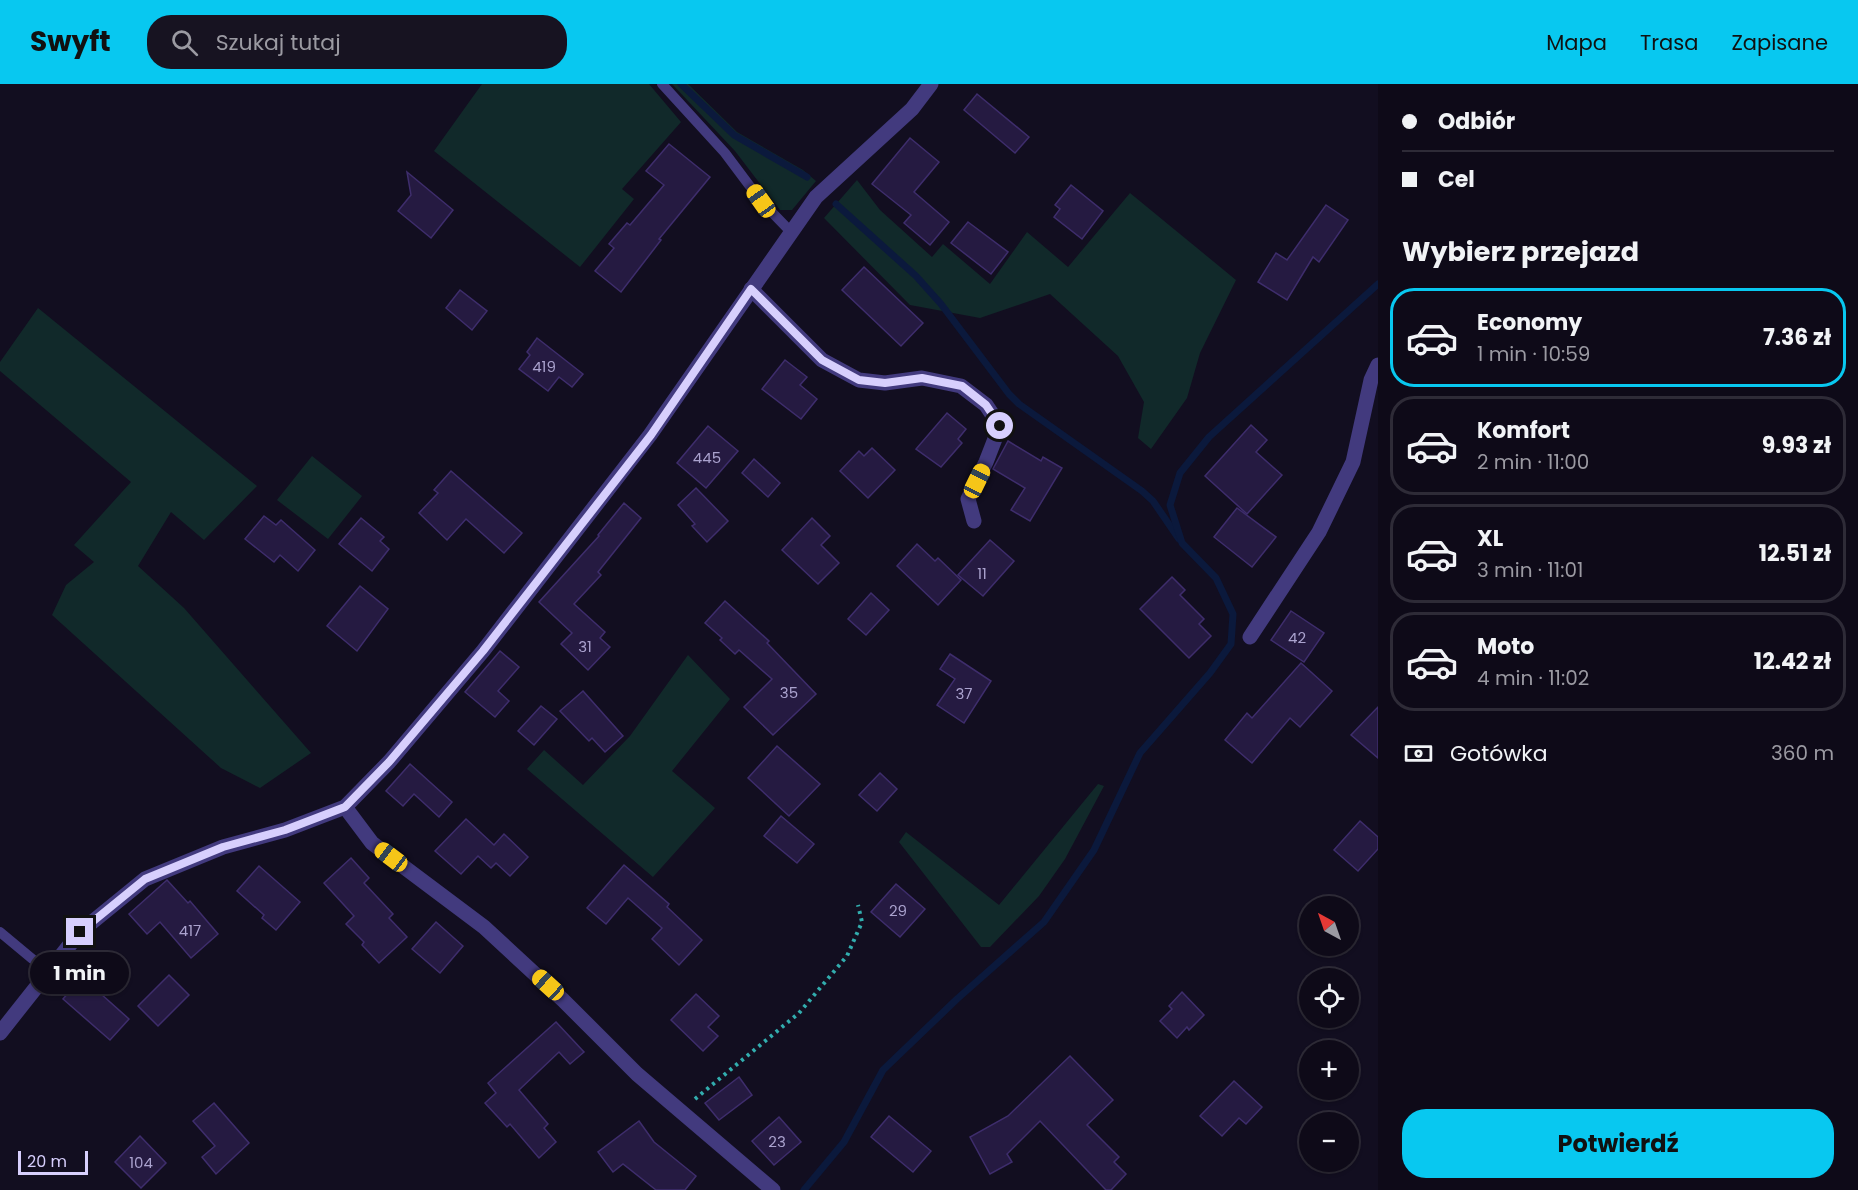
<!DOCTYPE html>
<html lang="pl">
<head>
<meta charset="utf-8">
<style>
	:root { --surface:#0e0a18; --page:#171321; --text:#f1f3f6; --muted:#9b9aa2; --line:#2e2b37; --accent:#08c8f0 }
	body { margin:0; font-family:Poppins,sans-serif; background:var(--page); color:var(--text); height:100vh; display:flex; flex-direction:column; font-size:22px; white-space:nowrap }
	* { box-sizing:border-box; margin:0 }
	p { font-size:20px; color:var(--muted) }
	.icon { flex:none; width:33px; height:33px; fill:none; stroke:currentColor; stroke-width:2; stroke-linecap:round; stroke-linejoin:round }
	.map { position:relative; flex:1; overflow:hidden }
	.drawer { display:flex; flex-direction:column; background:var(--surface); width:480px }
	.drawer>* { flex:none }
	.banner { display:grid; align-content:center; height:132px; padding:0 24px; background:var(--surface) }
	.needle { width:39px; rotate:320deg }
	.tools { position:absolute; left:1299px; top:812px; display:grid; gap:12px }
	.tools a { display:grid; place-items:center; width:60px; height:60px; border-radius:50%; background:var(--surface); box-shadow:0 2px 4px #0004,0 0 0 2px var(--line); font-size:30px }
	.scale { position:absolute; left:18px; bottom:15px; width:70px; box-sizing:border-box; padding-left:6px; border:3px solid #d7cffd; border-top:0; font-size:16px; line-height:21px; white-space:nowrap; color:#d7cffd; -webkit-text-stroke:4px #120e20; paint-order:stroke }
	.end { position:absolute; width:27px; height:27px; margin:-14px; border:8px solid #d7cffd; background:#111; box-shadow:0 0 0 3px #111 }
	.from { border-radius:50% }
	.bubble { position:absolute; height:42px; border-radius:21px; background:var(--surface); box-shadow:0 2px 4px #0004,0 0 0 2px var(--line); font-size:20px; font-weight:700; line-height:42px; text-align:center }
	.car { position:absolute; width:18px; height:36px; margin:-18px -9px; border-radius:8px; box-shadow:0 0 4px 2px #0007; background:linear-gradient(#f5c518 24%,#345 0 40%,#f5c518 0 76%,#345 0 86%,#f5c518 0) }
	.banner b { display:flex; align-items:center; gap:21px; height:57px; font-size:22px }
	.banner b+b { border-top:2px solid var(--line) }
	.banner i { width:15px; height:15px; background:var(--text) }
	ul { padding:0; list-style:none }
	li { display:flex; align-items:center; gap:18px; height:99px; margin:0 12px 9px; padding:0 12px; border:3px solid var(--line); border-radius:24px }
	li div { flex:1 }
	li b { display:block; font-size:22px }
	li em { font-style:normal; font-weight:700 }
	li.current { border-color:var(--accent) }
	li>.icon { width:54px; height:54px; stroke-width:1.5 }
	h2 { padding:0 24px; font-size:27px; line-height:72px }
	.pay { display:flex; align-items:center; gap:15px; height:66px; padding:0 24px; font-size:22px }
	.pay p { margin-inline-start:auto }
	.cta { display:flex; gap:12px; margin-top:auto; padding:12px 24px }
	.cta a { flex:1; height:69px; border-radius:24px; background:var(--accent); color:#111; font-size:24px; font-weight:700; line-height:69px; text-align:center }
	header { display:flex; align-items:center; gap:36px; box-sizing:border-box; height:84px; padding:0 30px; background:var(--accent); color:#111 }
	header strong { font-size:28px }
	nav { display:flex; gap:33px; margin-inline-start:auto; font-size:21px }
	.search { width:420px; height:54px; background:var(--page); display:flex; align-items:center; gap:15px; box-sizing:border-box; padding:0 21px; border-radius:24px; color:var(--muted); font-size:22px }
	main { display:flex; flex:1; min-height:0 }
	.map>svg:first-child { display:block }
	.green { fill:#11292a }
	.lines { fill:none; stroke-linecap:round; stroke-linejoin:round }
	.stream { stroke:#0b193c; stroke-width:7 }
	.building { fill:#251a41; stroke:#3e2d6c; stroke-width:1.5 }
	.path { stroke:#32adae; stroke-width:4; stroke-dasharray:3 4.5; stroke-linecap:butt }
	.service { stroke:#423a7e; stroke-width:10 }
	.minor { stroke:#423a7e; stroke-width:15 }
	.route { stroke:#d7cffd; stroke-width:8 }
	.labels { text-anchor:middle; dominant-baseline:central; stroke-width:6; stroke-linejoin:round; paint-order:stroke }
	.number-label { font-size:15px; fill:#aaa2ce }
</style>
</head>
<body>
<header>
<strong>Swyft</strong>
<div class="search"><svg class="icon" aria-label="search" viewBox="0 0 24 24"><circle cx="10" cy="10" r="6"/><path d="M15 15l6 6"/></svg>Szukaj tutaj</div>
<nav><a>Mapa</a><a>Trasa</a><a>Zapisane</a></nav>
</header>
<main>
<div class="map">
<svg width="1378" height="1106" viewBox="0 0 1378 1106">
	<rect width="100%" height="100%" fill="#120e20"/>
	<g class="green">
		<polygon points="482,0 649,0 681,38 622,105 634,115 580,183 434,67"/>
		<polygon points="672,0 688,0 737,48 803,86 816,97 792,126 780,126 735,67"/>
		<polygon points="857,96 880,126 932,173 943,160 990,200 1027,148 1068,183 1130,109 1236,196 1200,269 1187,314 1151,365 1138,354 1144,318 1118,272 1050,210 980,234 910,221 824,134"/>
		<polygon points="38,224 257,402 204,456 171,428 138,482 184,524 311,669 260,704 221,684 52,531 66,501 94,478 74,461 131,398 0,287 0,278"/>
		<polygon points="312,372 362,412 328,455 277,416"/>
		<polygon points="688,571 730,615 672,687 715,724 653,793 527,685 544,666 583,701 630,652"/>
		<polygon points="1098,700 1104,702 1065,775 1039,812 990,863 981,863 899,758 906,748 999,821"/>
	</g>
	<g class="lines">
		<g class="stream">
			<polyline points="681,0 734,51 807,93"/>
			<polyline points="836,120 916,192 941,220 1009,310 1019,320 1142,407 1153,417 1179,455"/>
			<polyline points="804,1106 844,1058 883,986 957,915 1044,838 1094,766 1140,669 1210,589 1231,560 1233,530 1216,494 1182,459 1170,421 1180,389 1209,353 1378,200"/>
		</g>
	</g>
	<g class="building">
		<polygon points="977,10 1029,53 1015,69 964,26"/>
		<polygon points="910,54 939,78 914,108 949,138 930,161 904,139 911,131 872,100"/>
		<polygon points="669,60 710,93 659,155 661,156 621,208 595,187 614,164 609,160 627,139 630,141 664,101 646,87"/>
		<polygon points="407,88 453,126 431,154 398,127 411,111"/>
		<polygon points="1071,101 1103,127 1082,155 1054,133 1060,125 1055,121"/>
		<polygon points="1326,121 1348,136 1319,178 1313,173 1287,216 1258,198 1276,169 1287,176"/>
		<polygon points="968,138 1008,168 991,190 951,159"/>
		<polygon points="864,183 923,239 901,262 842,206"/>
		<polygon points="460,206 487,227 472,246 446,224"/>
		<polygon points="537,254 583,290 572,303 559,293 548,307 519,285 530,271 527,268"/>
		<polygon points="785,276 807,293 800,301 817,315 801,335 762,305"/>
		<polygon points="947,329 966,345 958,355 962,359 941,383 916,365"/>
		<polygon points="1251,341 1267,356 1256,368 1282,391 1247,430 1205,392"/>
		<polygon points="708,342 738,367 706,404 677,379"/>
		<polygon points="1008,357 1041,377 1043,373 1062,384 1030,437 1011,426 1025,404 993,385"/>
		<polygon points="872,364 895,386 868,414 840,387 859,367 864,372"/>
		<polygon points="754,375 780,399 768,413 742,389"/>
		<polygon points="451,387 522,449 504,469 466,435 447,456 419,429 438,409 434,406"/>
		<polygon points="696,404 728,437 707,458 692,442 695,440 678,421"/>
		<polygon points="624,419 641,434 598,488 601,491 574,520 605,548 600,554 610,563 588,586 561,560 572,549 539,518 599,452 598,451"/>
		<polygon points="1237,424 1276,453 1252,483 1214,453"/>
		<polygon points="264,432 276,441 281,436 315,466 298,487 280,471 274,478 245,455"/>
		<polygon points="361,434 384,453 380,457 389,465 372,487 339,460"/>
		<polygon points="812,434 830,452 821,461 839,479 818,500 782,466"/>
		<polygon points="990,456 1014,477 983,512 958,491"/>
		<polygon points="917,460 935,477 938,474 961,496 938,521 897,482"/>
		<polygon points="1172,493 1185,506 1180,511 1204,535 1199,540 1211,552 1189,574 1140,525"/>
		<polygon points="360,502 388,525 357,567 327,542"/>
		<polygon points="871,509 889,526 866,551 848,535"/>
		<polygon points="725,517 769,557 767,559 816,610 773,651 744,623 772,595 739,566 735,570 720,556 722,554 705,539"/>
		<polygon points="1291,527 1324,549 1304,578 1271,556"/>
		<polygon points="500,567 519,583 498,607 509,617 495,633 465,608"/>
		<polygon points="950,570 991,597 964,639 937,621 955,595 940,585"/>
		<polygon points="1301,579 1332,607 1300,643 1290,634 1252,679 1225,656 1247,629 1252,634"/>
		<polygon points="583,607 623,652 605,668 592,654 589,657 560,627"/>
		<polygon points="541,622 557,635 534,661 518,647"/>
		<polygon points="1378,623 1378,674 1351,651"/>
		<polygon points="777,662 820,700 789,732 748,694"/>
		<polygon points="410,680 452,718 439,733 414,710 403,722 386,707"/>
		<polygon points="880,689 897,705 877,727 859,711"/>
		<polygon points="781,732 814,760 797,779 764,752"/>
		<polygon points="466,735 494,761 504,750 528,773 510,792 496,779 491,784 478,772 461,790 435,767"/>
		<polygon points="1360,737 1378,753 1378,765 1358,787 1334,766"/>
		<polygon points="351,774 369,794 364,799 393,830 389,834 407,853 379,879 362,861 364,858 346,840 354,832 324,799"/>
		<polygon points="624,781 669,820 667,823 702,856 679,881 652,855 662,844 628,814 606,840 587,824"/>
		<polygon points="259,782 300,818 276,846 262,834 264,831 237,807"/>
		<polygon points="167,796 188,819 190,817 218,850 191,874 160,838 147,850 129,830"/>
		<polygon points="896,800 925,825 900,853 871,828"/>
		<polygon points="436,838 463,862 440,889 412,865"/>
		<polygon points="169,891 189,911 158,942 138,922"/>
		<polygon points="82,893 129,935 110,956 63,915"/>
		<polygon points="1182,908 1204,931 1189,946 1187,943 1177,954 1160,937 1172,925 1169,922"/>
		<polygon points="696,910 719,932 708,943 718,952 703,967 671,936"/>
		<polygon points="556,938 584,968 570,980 559,968 519,1006 548,1040 544,1044 556,1058 539,1074 510,1040 507,1043 485,1019 496,1009 488,999"/>
		<polygon points="1070,972 1113,1016 1087,1041 1119,1073 1114,1078 1126,1090 1111,1106 1106,1106 1040,1037 1007,1070 1012,1078 990,1090 970,1053 1008,1032"/>
		<polygon points="739,993 752,1011 719,1036 705,1019"/>
		<polygon points="1234,997 1262,1023 1246,1040 1239,1034 1222,1052 1200,1032"/>
		<polygon points="214,1019 249,1059 216,1090 202,1073 215,1062 193,1037"/>
		<polygon points="889,1032 931,1067 913,1088 871,1053"/>
		<polygon points="779,1033 801,1058 774,1081 752,1057"/>
		<polygon points="639,1037 654,1058 696,1092 685,1106 656,1106 623,1080 613,1088 598,1068"/>
		<polygon points="140,1052 166,1079 141,1104 115,1078"/>
	</g>
	<g class="lines">
		<polyline class="path" points="695,1015 799,929 847,872 862,838 858,821"/>
		<g class="service">
			<polyline points="662,0 725,69 761,117 791,148"/>
			<polyline points="0,848 48,888"/>
		</g>
		<g class="minor">
			<polyline points="751,205 822,276 859,296 885,299 922,294 961,302 986,321 1000,342 986,378 968,415 974,437"/>
			<polyline points="1250,553 1319,448 1353,378 1371,296 1378,281"/>
			<polyline points="345,723 372,759 484,843 563,916 637,990 773,1106"/>
			<polyline points="0,949 80,848 145,795 223,763 285,746 345,723 389,678 483,567 650,351 816,113 912,25 931,0"/>
		</g>
	</g>
	<g class="lines">
		<polyline class="route" points="80,848 145,795 223,763 285,746 345,723 389,678 483,567 651,351 751,205 822,276 859,296 885,299 922,294 962,302 986,321 1000,342"/>
	</g>
	<g class="labels">
		<g class="number-label">
			<text x="544" y="282">419</text>
			<text x="707" y="373">445</text>
			<text x="982" y="489">11</text>
			<text x="1297" y="553">42</text>
			<text x="585" y="562">31</text>
			<text x="789" y="608">35</text>
			<text x="964" y="609">37</text>
			<text x="898" y="826">29</text>
			<text x="190" y="846">417</text>
			<text x="777" y="1057">23</text>
			<text x="141" y="1078">104</text>
		</g>
	</g>
</svg>
<div class="tools">
<a><svg class="needle" viewBox="-14 -14 28 28"><path d="M0-13l5 13h-10z" fill="#e53935"/><path d="M0 13l5-13h-10z" fill="#9b9aa2"/></svg></a>
<a><svg class="icon" aria-label="locate" viewBox="0 0 24 24"><circle cx="12" cy="12" r="6"/><path d="M12 2v4M12 18v4M2 12h4M18 12h4"/></svg></a>
<a>+</a>
<a>−</a>
</div>
<div class="scale">20 m</div>
<i class="end from" style="left:1000px;top:342px"></i>
<i class="end" style="left:80px;top:848px"></i>
<div class="bubble" style="left:30px;top:868px;width:99px">1 min</div>
<i class="car" style="left:761px;top:117px;rotate:325deg"></i>
<i class="car" style="left:977px;top:397px;rotate:26deg"></i>
<i class="car" style="left:391px;top:773px;rotate:307deg"></i>
<i class="car" style="left:548px;top:901px;rotate:312deg"></i>
</div>
<section class="drawer">
<div class="banner">
<b><i class="from"></i>Odbiór</b>
<b><i></i>Cel</b>
</div>
<h2>Wybierz przejazd</h2>
<ul>
<li class="current"><svg class="icon" aria-label="car" viewBox="0 0 24 24"><path d="M5 17H2v-5l4-1 3-4h7l3 4 3 1v5h-3M9 17h6M6 11h13"/><circle cx="7" cy="17" r="2"/><circle cx="17" cy="17" r="2"/></svg><div><b>Economy</b><p>1 min · 10:59</p></div><em>7.36 zł</em></li>
<li><svg class="icon" aria-label="car" viewBox="0 0 24 24"><path d="M5 17H2v-5l4-1 3-4h7l3 4 3 1v5h-3M9 17h6M6 11h13"/><circle cx="7" cy="17" r="2"/><circle cx="17" cy="17" r="2"/></svg><div><b>Komfort</b><p>2 min · 11:00</p></div><em>9.93 zł</em></li>
<li><svg class="icon" aria-label="car" viewBox="0 0 24 24"><path d="M5 17H2v-5l4-1 3-4h7l3 4 3 1v5h-3M9 17h6M6 11h13"/><circle cx="7" cy="17" r="2"/><circle cx="17" cy="17" r="2"/></svg><div><b>XL</b><p>3 min · 11:01</p></div><em>12.51 zł</em></li>
<li><svg class="icon" aria-label="car" viewBox="0 0 24 24"><path d="M5 17H2v-5l4-1 3-4h7l3 4 3 1v5h-3M9 17h6M6 11h13"/><circle cx="7" cy="17" r="2"/><circle cx="17" cy="17" r="2"/></svg><div><b>Moto</b><p>4 min · 11:02</p></div><em>12.42 zł</em></li>
</ul>
<div class="pay"><svg class="icon" aria-label="cash" viewBox="0 0 24 24"><path d="M3 7h18v10H3z"/><circle cx="12" cy="12" r="2"/></svg>Gotówka<p>360 m</p></div>
<div class="cta"><a>Potwierdź</a></div>
</section>
</main>
</body>
</html>
